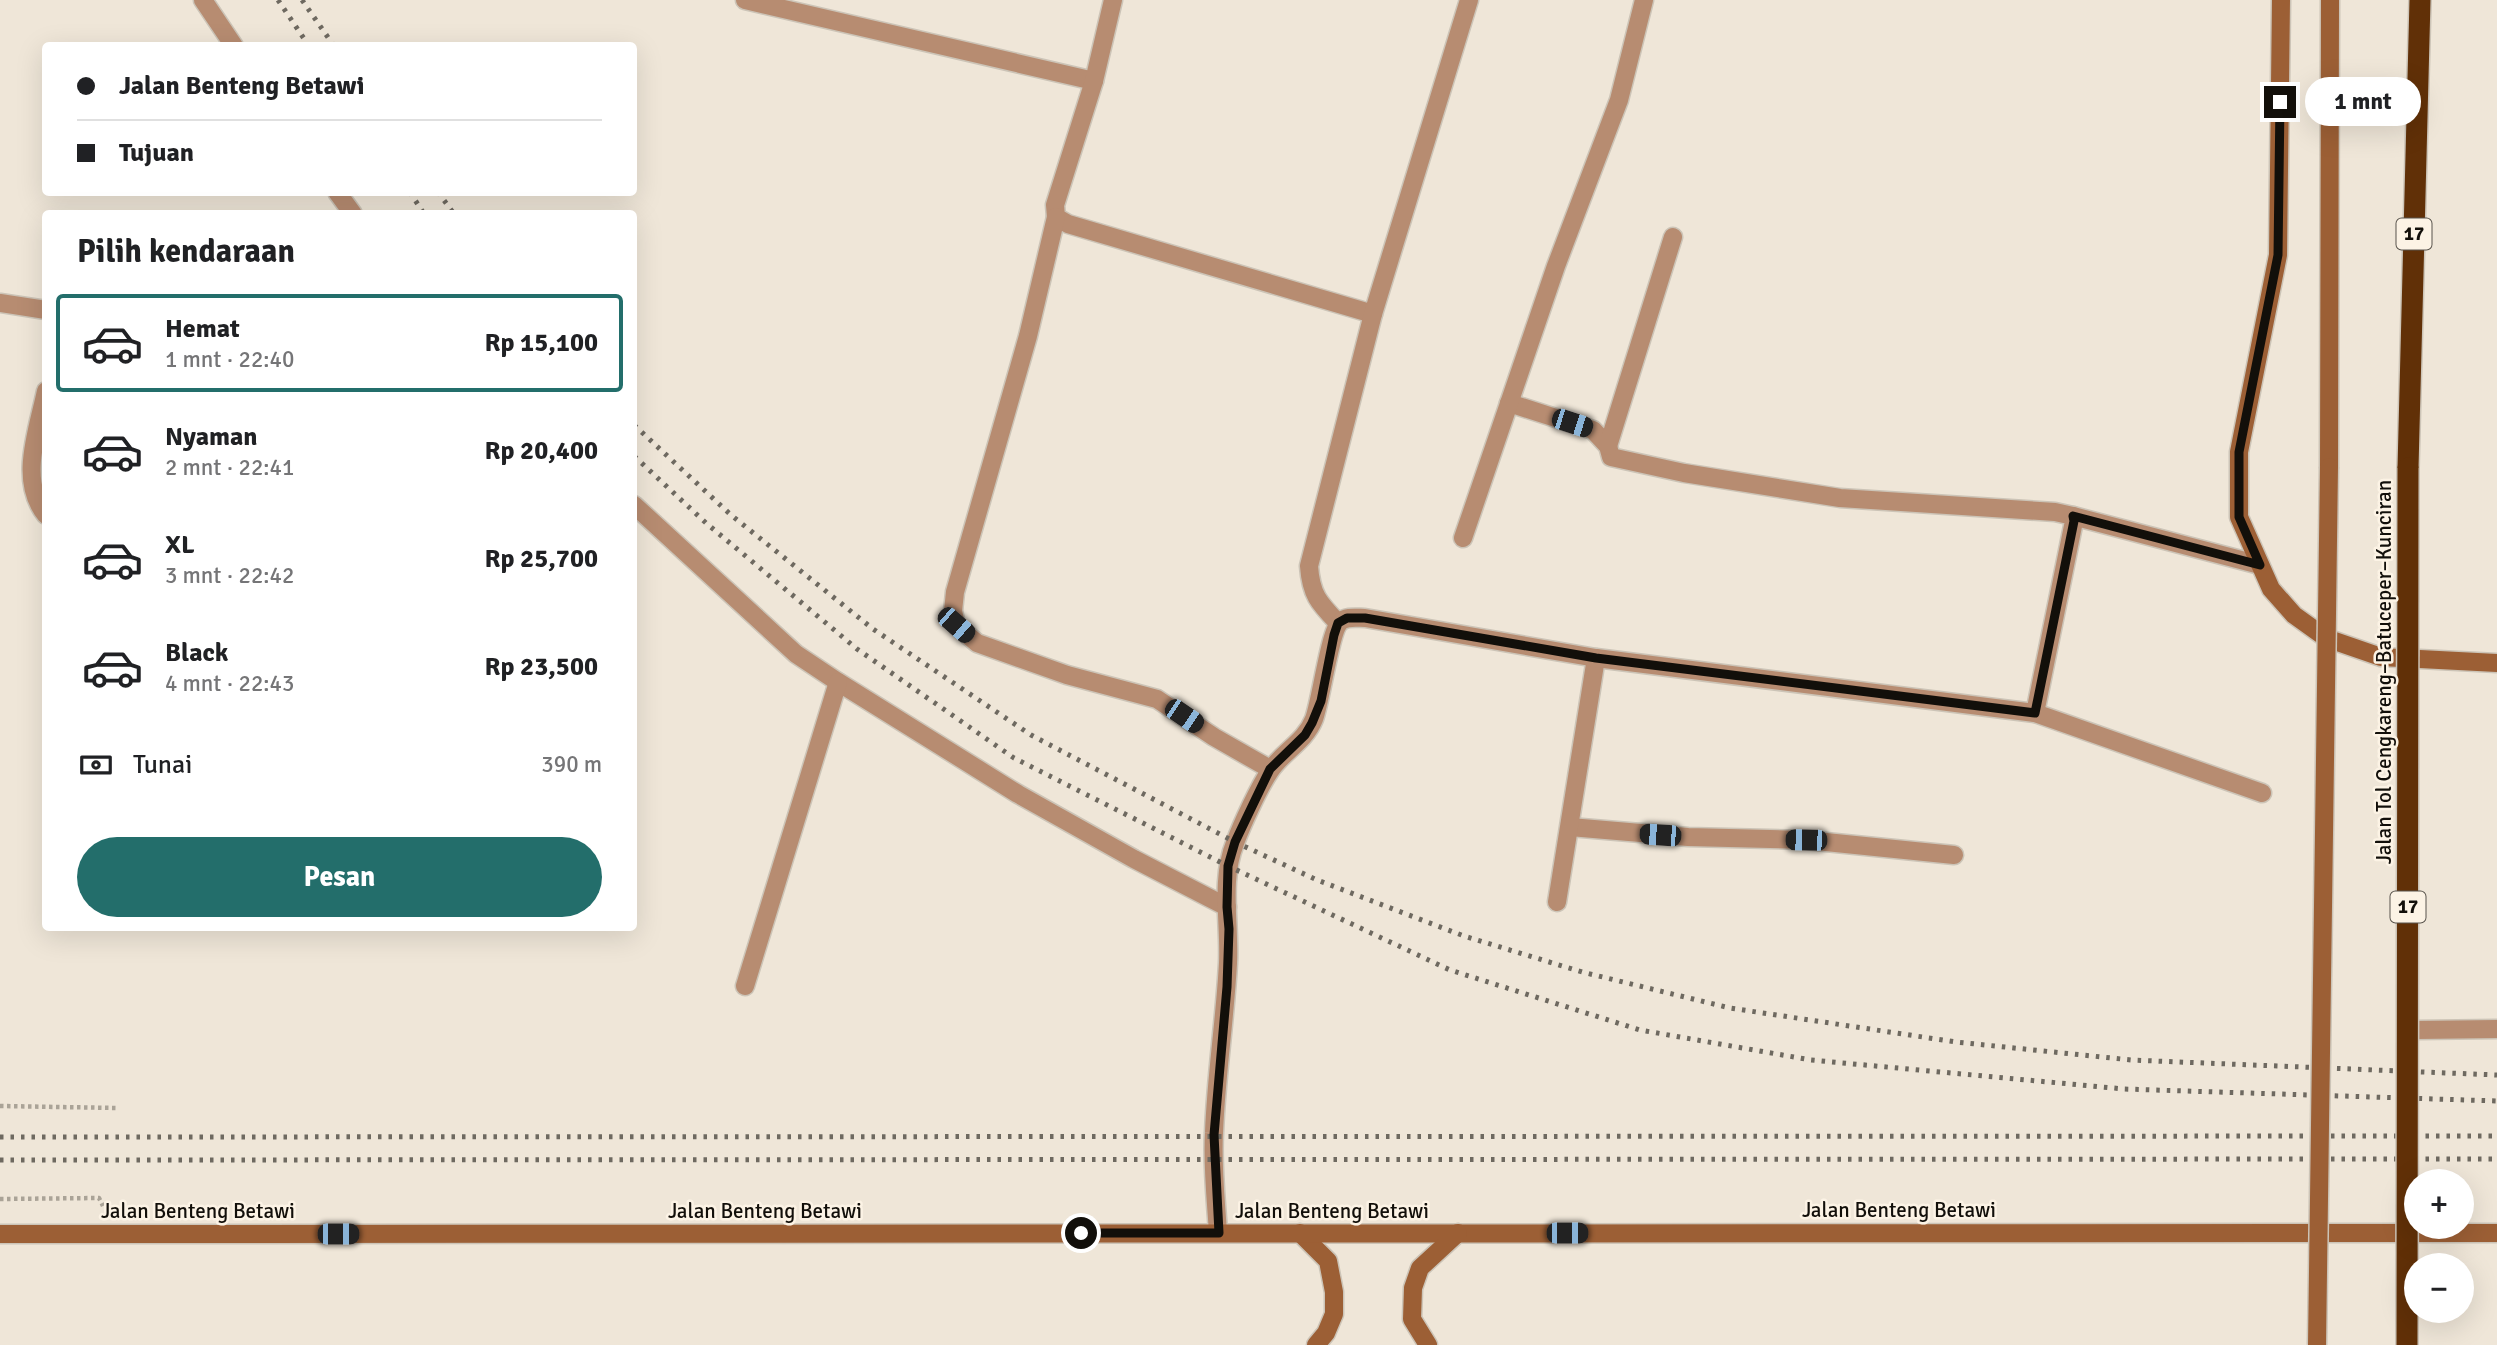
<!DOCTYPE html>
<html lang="id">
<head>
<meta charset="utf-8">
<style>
	:root { --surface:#fff; --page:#f2f2f2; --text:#202124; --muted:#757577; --line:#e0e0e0; --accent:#236e6b }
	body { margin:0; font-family:Signika,sans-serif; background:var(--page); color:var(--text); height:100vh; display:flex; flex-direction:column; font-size:26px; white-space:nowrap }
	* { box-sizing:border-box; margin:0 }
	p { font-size:23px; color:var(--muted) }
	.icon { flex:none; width:38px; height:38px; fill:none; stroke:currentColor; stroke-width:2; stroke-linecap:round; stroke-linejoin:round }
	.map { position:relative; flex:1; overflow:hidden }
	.drawer { position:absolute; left:42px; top:210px; width:595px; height:721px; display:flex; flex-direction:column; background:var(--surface); border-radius:7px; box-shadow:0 7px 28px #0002 }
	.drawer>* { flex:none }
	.top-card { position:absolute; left:42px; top:42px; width:595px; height:154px; border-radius:7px; box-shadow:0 7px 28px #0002; display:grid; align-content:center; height:154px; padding:0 35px; background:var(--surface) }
	.controls { position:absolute; left:2404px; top:1169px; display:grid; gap:14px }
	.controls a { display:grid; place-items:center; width:70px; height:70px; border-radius:50%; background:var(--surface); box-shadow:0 7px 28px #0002; font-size:35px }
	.end { position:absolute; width:32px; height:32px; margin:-16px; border:9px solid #120f0a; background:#fff; box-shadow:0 0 0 4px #fff }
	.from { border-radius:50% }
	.bubble { position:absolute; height:49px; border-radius:24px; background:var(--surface); box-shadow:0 7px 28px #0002; font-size:23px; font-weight:700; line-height:49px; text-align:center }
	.car { position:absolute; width:21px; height:42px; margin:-21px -10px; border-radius:9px; box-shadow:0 0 5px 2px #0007; background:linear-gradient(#222 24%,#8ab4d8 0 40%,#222 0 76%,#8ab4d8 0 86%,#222 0) }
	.top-card b { display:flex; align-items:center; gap:24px; height:66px; font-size:26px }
	.top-card b+b { border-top:2px solid var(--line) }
	.top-card i { width:18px; height:18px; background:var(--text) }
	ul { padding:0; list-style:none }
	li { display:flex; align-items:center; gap:21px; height:98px; margin:0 14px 10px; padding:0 21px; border:4px solid transparent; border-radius:7px }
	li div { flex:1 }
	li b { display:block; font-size:26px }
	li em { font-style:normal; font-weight:700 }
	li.current { border-color:var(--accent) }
	li>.icon { width:63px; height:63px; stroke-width:1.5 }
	h2 { padding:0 35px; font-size:32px; line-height:84px }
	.pay { display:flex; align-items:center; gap:18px; height:77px; padding:0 35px; font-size:26px }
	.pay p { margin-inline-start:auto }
	.cta { display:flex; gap:14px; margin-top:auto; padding:14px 35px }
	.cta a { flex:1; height:80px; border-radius:42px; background:var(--accent); color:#fff; font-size:28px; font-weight:700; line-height:80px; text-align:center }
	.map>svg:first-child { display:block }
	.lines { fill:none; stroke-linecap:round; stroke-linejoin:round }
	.street-casing { stroke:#ccc4b7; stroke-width:21 }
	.secondary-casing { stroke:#ccc4b7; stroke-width:21 }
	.highway-casing { stroke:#ccc4b7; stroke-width:24 }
	.path { stroke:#aaa397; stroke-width:4.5; stroke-dasharray:3.5 3.5; stroke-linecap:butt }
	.street { stroke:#b78c71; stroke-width:18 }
	.secondary { stroke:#9c5f35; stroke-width:18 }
	.highway { stroke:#613007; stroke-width:21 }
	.rail { stroke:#6e6960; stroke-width:5; stroke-dasharray:3.5 7; stroke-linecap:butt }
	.secondary-bridge-casing { stroke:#ccc4b7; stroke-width:21; stroke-linecap:butt }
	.highway-bridge-casing { stroke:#ccc4b7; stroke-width:24; stroke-linecap:butt }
	.secondary-bridge { stroke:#9c5f35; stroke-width:18 }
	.highway-bridge { stroke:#613007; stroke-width:21 }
	.route { stroke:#120f0a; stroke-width:9 }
	.labels { text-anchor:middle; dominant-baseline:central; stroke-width:5; stroke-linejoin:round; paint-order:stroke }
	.shield { fill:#fcf3e5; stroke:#58534c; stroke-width:2 }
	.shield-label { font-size:19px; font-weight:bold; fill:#120f0a }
	.street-label { font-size:21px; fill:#120f0a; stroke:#fcf3e5 }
</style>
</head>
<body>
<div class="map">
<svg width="2497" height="1345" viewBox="0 0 2497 1345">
	<rect width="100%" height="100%" fill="#efe6d8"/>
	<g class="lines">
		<defs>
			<g id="street">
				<polyline points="203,0 234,46"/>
				<polyline points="745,0 1094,81"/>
				<polyline points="1113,0 1094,81 1055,205 1056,217 1068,224 1373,314"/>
				<polyline points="337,192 353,214"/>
				<polyline points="1056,217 1028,336 955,592 953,611 956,625 977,643 1067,675 1157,699 1214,737 1270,769"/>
				<polyline points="0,303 46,310"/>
				<path d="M46,391C38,430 18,481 46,515"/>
				<polyline points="1509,403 1593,430 1608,446 1611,457 1684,473 1840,498 2055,512 2073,516 2074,521 2035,713"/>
				<polyline points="1608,446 1673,237"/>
				<polyline points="634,505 796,654 838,682 1018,794 1134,859 1227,907"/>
				<polyline points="2073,516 2260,565"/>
				<polyline points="1463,538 1556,266 1619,100 1644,0"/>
				<path d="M1338,623C1319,603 1311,595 1309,566L1373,314L1469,0"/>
				<polyline points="1570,827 1688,837 1806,840 1954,855"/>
				<polyline points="1557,902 1596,658"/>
				<polyline points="745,986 838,682"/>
				<polyline points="2417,1030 2497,1029"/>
				<path d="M1218,1233C1216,1200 1212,1166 1214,1133C1216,1076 1225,1020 1228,963C1230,924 1220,880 1235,843C1242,824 1259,787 1270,771C1282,752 1305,742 1314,719C1321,700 1330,631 1340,622C1346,616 1357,618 1365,618L1596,658L2035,713L2262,793"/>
			</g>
			<g id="secondary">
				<polyline points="2281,0 2278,255 2239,452 2239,517 2271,589 2294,615 2326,638 2381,657 2497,663"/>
				<polyline points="2329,467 2330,0"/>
				<polyline points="1300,1233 1328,1261 1334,1292 1334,1314 1326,1333 1316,1345"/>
				<polyline points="0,1234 2497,1233"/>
				<polyline points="1428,1345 1412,1319 1413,1288 1420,1268 1458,1233"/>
			</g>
			<polyline id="highway" points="2408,468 2420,0"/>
		</defs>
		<use href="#street" class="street-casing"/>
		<use href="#secondary" class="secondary-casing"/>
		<use href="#highway" class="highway-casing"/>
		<g class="path">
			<polyline points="0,1106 118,1108"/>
			<polyline points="0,1199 99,1198 103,1206"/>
		</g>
		<use href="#street" class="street"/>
		<use href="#secondary" class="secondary"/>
		<use href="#highway" class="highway"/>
		<g class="rail">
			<polyline points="278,0 309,46"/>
			<polyline points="302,0 334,46"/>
			<polyline points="410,192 424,214"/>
			<polyline points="438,192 454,214"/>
			<polyline points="634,425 731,515 873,629 1031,735 1235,842 1317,880 1464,936 1582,972 1730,1008 1956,1042 2131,1060 2497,1075"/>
			<polyline points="634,456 706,523 857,649 1014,758 1228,866 1450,970 1640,1030 1811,1060 2124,1089 2497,1101"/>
			<polyline points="0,1137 2497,1136"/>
			<polyline points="0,1160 2497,1159"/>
		</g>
		<defs>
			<polyline id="secondary-bridge" points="2317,1345 2329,467"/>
			<polyline id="highway-bridge" points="2407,1345 2408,468"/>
		</defs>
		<use href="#secondary-bridge" class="secondary-bridge-casing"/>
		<use href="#highway-bridge" class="highway-bridge-casing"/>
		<use href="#secondary-bridge" class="secondary-bridge"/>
		<use href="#highway-bridge" class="highway-bridge"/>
	</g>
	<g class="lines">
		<polyline class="route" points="1081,1233 1219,1233 1214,1135 1227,987 1229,929 1227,907 1228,866 1235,842 1270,769 1305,735 1312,723 1321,701 1334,635 1338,623 1347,618 1365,618 1596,658 2035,713 2074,521 2073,516 2260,565 2239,517 2239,452 2278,255 2280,102"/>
	</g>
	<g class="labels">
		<g class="shield">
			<rect x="2396.5" y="218.5" width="35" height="31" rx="5"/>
			<rect x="2390.5" y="891.5" width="35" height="31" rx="5"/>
		</g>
		<g class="shield-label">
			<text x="2414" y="234">17</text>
			<text x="2408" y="907">17</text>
		</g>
		<g class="street-label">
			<text transform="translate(2384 672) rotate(-90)">Jalan Tol Cengkareng–Batuceper–Kunciran</text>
			<text x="1899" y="1210">Jalan Benteng Betawi</text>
			<text x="198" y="1211">Jalan Benteng Betawi</text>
			<text x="765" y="1211">Jalan Benteng Betawi</text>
			<text x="1332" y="1211">Jalan Benteng Betawi</text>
		</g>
	</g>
</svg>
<div class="controls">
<a>+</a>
<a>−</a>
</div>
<i class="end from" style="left:1081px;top:1233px"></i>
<i class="end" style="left:2280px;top:102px"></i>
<div class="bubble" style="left:2305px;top:77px;width:116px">1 mnt</div>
<i class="car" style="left:1572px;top:423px;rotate:108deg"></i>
<i class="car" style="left:956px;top:625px;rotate:131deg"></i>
<i class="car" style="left:1184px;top:716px;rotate:124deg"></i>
<i class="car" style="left:1660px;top:835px;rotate:274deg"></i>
<i class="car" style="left:1806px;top:840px;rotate:271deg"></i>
<i class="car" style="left:1567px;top:1233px;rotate:90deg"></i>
<i class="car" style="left:338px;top:1234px;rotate:90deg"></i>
<div class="top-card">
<b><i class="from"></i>Jalan Benteng Betawi</b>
<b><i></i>Tujuan</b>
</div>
<section class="drawer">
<h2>Pilih kendaraan</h2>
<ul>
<li class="current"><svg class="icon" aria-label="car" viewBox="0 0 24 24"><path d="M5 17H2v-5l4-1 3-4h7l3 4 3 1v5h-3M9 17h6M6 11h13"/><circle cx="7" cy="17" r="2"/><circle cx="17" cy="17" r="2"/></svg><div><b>Hemat</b><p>1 mnt · 22:40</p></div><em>Rp 15,100</em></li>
<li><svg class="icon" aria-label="car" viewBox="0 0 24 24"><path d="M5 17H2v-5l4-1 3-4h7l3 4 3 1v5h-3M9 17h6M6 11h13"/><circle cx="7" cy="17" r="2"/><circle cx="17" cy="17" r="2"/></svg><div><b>Nyaman</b><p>2 mnt · 22:41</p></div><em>Rp 20,400</em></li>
<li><svg class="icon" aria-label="car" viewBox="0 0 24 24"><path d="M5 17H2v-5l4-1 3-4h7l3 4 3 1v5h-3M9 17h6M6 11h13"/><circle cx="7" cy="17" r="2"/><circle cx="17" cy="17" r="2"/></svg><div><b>XL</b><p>3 mnt · 22:42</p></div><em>Rp 25,700</em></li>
<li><svg class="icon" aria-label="car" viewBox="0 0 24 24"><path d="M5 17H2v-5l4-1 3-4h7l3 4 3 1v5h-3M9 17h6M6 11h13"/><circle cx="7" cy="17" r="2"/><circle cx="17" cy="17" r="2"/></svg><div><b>Black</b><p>4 mnt · 22:43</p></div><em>Rp 23,500</em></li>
</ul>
<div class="pay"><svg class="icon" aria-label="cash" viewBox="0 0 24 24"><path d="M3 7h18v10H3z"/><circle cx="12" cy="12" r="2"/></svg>Tunai<p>390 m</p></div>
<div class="cta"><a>Pesan</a></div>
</section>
</div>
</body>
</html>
